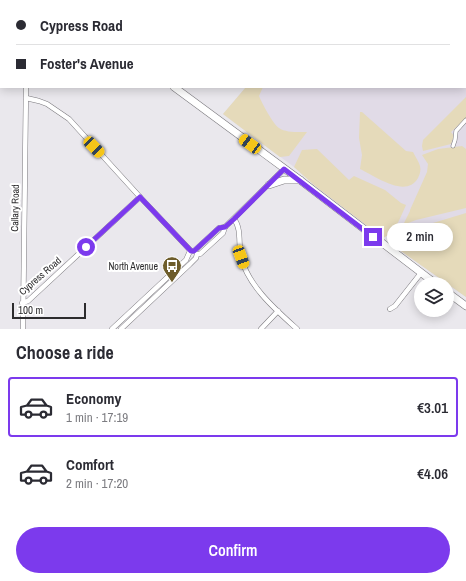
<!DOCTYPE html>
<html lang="en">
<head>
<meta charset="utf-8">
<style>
	:root { --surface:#fff; --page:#f2f2f3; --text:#2b2b33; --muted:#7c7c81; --line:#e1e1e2; --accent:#7c3aed }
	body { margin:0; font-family:"Archivo Narrow",sans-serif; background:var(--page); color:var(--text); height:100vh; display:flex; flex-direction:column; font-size:15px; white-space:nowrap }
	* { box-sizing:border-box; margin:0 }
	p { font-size:13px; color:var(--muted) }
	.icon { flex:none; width:22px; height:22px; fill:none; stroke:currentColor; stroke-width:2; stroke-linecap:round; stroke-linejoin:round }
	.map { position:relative; height:329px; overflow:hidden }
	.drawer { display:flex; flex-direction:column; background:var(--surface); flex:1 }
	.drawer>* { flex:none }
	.guide { position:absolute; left:0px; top:0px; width:466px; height:88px; box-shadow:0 2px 10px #0003; display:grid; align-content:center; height:88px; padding:0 16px; background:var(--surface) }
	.fabs { position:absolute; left:414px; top:277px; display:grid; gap:8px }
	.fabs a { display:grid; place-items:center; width:40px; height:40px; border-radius:50%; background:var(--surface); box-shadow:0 2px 10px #0003; font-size:20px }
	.scale { position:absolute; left:12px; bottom:10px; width:74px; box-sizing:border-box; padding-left:4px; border:2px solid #2c2b2d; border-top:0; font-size:11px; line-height:14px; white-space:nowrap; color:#2c2b2d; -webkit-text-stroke:3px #fff; paint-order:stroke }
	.end { position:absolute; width:18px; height:18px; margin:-9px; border:5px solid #7c3aed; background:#fff; box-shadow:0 0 0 2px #fff }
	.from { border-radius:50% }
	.bubble { position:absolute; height:28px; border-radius:14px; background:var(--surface); box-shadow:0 2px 10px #0003; font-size:13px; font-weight:600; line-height:28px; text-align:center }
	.car { position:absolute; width:12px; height:24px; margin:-12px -6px; border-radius:5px; box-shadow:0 0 3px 1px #0007; background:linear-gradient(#f5c518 24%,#345 0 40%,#f5c518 0 76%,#345 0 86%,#f5c518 0) }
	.guide b { display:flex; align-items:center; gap:14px; height:38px; font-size:15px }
	.guide b+b { border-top:1px solid var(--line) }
	.guide i { width:10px; height:10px; background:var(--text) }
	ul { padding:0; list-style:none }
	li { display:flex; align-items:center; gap:12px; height:60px; margin:0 8px 6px; padding:0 8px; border:2px solid transparent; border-radius:4px }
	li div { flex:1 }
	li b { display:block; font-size:15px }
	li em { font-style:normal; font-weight:600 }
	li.selected { border-color:var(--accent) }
	li>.icon { width:36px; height:36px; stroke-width:1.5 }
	h2 { padding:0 16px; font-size:18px; line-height:48px }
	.cta { display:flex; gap:8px; margin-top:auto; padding:8px 16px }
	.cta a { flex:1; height:46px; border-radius:24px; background:var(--accent); color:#fff; font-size:16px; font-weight:600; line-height:46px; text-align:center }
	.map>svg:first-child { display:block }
	.built { fill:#e1dbe7 }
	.green { fill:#e5daba }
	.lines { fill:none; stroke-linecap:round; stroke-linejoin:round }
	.stream { stroke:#ae9ac2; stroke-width:1.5 }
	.pedestrian-casing { stroke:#7c7a7f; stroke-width:4.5 }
	.minor-casing { stroke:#7c7a7f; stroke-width:5.5 }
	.secondary-casing { stroke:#7c7a7f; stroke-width:8 }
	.pedestrian { stroke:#fff; stroke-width:3.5 }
	.minor { stroke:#fff; stroke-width:4.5 }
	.secondary { stroke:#fff; stroke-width:7 }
	.route { stroke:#7c3aed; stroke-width:5 }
	.labels { text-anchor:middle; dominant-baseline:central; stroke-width:4; stroke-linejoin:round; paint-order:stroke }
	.street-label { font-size:10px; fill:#2c2b2d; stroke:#fff }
	.poi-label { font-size:10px; fill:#2c2b2d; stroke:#fff; text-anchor:end }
</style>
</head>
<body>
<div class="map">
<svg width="466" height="329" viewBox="0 0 466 329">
	<rect width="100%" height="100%" fill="#eae8ed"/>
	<polygon class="built" points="192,0 466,0 466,297 398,249 395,245 395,239 388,235 383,238 314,185 294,167 223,114 246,87 465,87 465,1"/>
	<g class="green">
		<path d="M246,87H263L259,96C262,103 273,124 279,128C286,133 300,132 307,132L289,156L280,157L223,114Z"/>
		<polygon points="466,97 466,118 451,132 454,136 451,144 423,151 422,146 423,140"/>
		<path d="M360,112H362L406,151L413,152C418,162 424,167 418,178C406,199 375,176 360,169L362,155L359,138Z"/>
		<polygon points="462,146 466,149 466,208 416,220 403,225 410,211 410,210 427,172 428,164 422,155 438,149"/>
		<path d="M317,149L349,180L354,176L385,190L401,203L406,205C400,218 396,232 383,238L314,185L294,167L302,150Z"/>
		<path d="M466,213V297L398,249C392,243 395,236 400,230L433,223Z"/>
	</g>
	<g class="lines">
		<polyline class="stream" points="465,18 466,18"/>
		<defs>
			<g id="pedestrian">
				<polyline points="364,1 365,0"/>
				<polyline points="465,38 466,39"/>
				<polyline points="453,146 455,140 456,131 466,120"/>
			</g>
			<g id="minor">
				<polyline points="27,1 27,0"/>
				<polyline points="147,1 147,0"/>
				<polyline points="0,78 1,78"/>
				<polyline points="26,98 39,101 47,104 69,119 140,197 191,251"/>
				<path d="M234,219C242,229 238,245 241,257C248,286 276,310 297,329"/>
				<polyline points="22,303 28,301 140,197"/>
				<polyline points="390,309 395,306 421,273"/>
				<polyline points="23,329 26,87"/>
				<polyline points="112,329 186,260 190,251 194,251 219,228 225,227"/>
				<polyline points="121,329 190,264 196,258 197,254 200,254 223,233 225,227 284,169"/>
				<polyline points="261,329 278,311"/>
			</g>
			<g id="secondary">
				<polyline points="56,0 57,1"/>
				<polyline points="31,1 32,0"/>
				<polyline points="174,87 300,180 436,284"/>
				<polyline points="269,185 284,180 300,180"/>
				<polyline points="447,292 466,306"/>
			</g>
		</defs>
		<use href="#pedestrian" class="pedestrian-casing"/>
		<use href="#minor" class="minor-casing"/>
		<use href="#secondary" class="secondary-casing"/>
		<use href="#pedestrian" class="pedestrian"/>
		<use href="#minor" class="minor"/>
		<use href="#secondary" class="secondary"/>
	</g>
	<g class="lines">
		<polyline class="route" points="86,247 140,197 191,251 194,251 219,228 225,227 234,219 284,169 373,237"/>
	</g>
	<defs>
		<symbol id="bus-pin" viewBox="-11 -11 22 30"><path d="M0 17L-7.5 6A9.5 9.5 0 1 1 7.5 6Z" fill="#6d5c2a" stroke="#fff"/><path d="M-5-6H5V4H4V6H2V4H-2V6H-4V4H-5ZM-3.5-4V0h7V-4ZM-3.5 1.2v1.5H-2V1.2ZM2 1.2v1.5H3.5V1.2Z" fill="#fff"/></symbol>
	</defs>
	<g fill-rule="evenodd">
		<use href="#bus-pin" x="161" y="255" width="22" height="30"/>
	</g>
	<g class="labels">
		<g class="street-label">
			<text transform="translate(15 208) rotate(-89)">Callary Road</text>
			<text transform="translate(40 276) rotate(-41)">Cypress Road</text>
		</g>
		<g class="poi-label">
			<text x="158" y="266">North Avenue</text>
		</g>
	</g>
</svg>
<div class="fabs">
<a><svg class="icon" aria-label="layers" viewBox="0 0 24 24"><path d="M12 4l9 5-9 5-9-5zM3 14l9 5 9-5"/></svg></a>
</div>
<div class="scale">100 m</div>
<i class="end from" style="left:86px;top:247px"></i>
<i class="end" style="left:373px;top:237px"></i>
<div class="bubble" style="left:387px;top:223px;width:66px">2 min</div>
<i class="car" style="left:250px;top:144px;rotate:306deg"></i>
<i class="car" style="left:94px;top:147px;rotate:136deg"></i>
<i class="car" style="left:241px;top:257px;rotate:160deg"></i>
<div class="guide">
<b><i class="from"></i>Cypress Road</b>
<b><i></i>Foster's Avenue</b>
</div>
</div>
<section class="drawer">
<h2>Choose a ride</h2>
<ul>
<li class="selected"><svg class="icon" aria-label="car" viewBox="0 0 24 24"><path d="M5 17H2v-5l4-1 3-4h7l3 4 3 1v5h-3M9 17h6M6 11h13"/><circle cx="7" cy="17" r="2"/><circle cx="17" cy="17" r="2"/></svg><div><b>Economy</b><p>1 min · 17:19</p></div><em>€3.01</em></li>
<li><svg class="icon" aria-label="car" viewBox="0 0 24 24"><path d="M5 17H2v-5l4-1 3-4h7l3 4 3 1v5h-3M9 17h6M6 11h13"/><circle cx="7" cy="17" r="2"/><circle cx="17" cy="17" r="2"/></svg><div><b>Comfort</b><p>2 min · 17:20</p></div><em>€4.06</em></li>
</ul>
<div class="cta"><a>Confirm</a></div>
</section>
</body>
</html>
